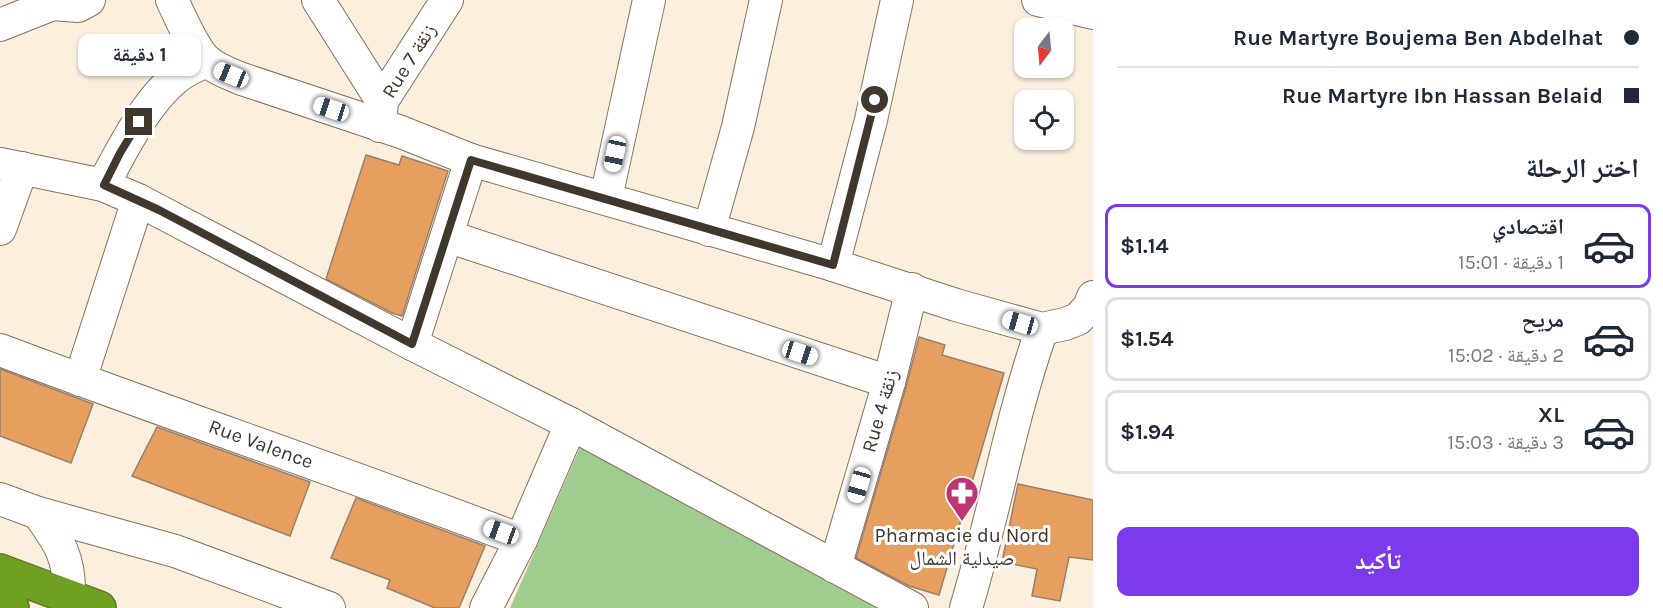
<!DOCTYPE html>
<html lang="ar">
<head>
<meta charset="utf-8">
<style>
	:root { --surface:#fff; --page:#f6f6f7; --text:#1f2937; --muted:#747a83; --line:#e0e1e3; --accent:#7c3aed }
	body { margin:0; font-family:Karla,"Noto Naskh Arabic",sans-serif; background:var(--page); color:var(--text); direction:rtl; height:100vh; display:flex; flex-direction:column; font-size:22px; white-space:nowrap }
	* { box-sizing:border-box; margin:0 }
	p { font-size:20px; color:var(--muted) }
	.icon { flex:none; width:33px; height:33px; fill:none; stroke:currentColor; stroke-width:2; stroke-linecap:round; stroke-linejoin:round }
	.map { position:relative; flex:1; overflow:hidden; direction:ltr }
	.side { display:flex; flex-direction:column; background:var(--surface); width:570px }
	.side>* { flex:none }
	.banner { display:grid; align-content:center; height:132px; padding:0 24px; background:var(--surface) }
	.needle { width:39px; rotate:196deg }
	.controls { position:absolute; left:1014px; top:18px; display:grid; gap:12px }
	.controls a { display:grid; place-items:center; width:60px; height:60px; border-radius:12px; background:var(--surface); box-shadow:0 2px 4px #0004; font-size:30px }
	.end { position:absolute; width:27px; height:27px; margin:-14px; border:8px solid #40382d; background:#fff; box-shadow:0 0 0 3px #fff }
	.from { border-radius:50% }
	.bubble { position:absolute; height:42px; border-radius:12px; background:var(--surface); box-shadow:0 2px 4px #0004; font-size:20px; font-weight:700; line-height:42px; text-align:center; direction:rtl }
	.car { position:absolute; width:18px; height:36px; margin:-18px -9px; border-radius:8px; box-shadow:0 0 4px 2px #0007; background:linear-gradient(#fff 24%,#345 0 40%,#fff 0 76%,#345 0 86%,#fff 0) }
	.banner b { display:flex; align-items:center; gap:21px; height:57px; font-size:22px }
	.banner b+b { border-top:2px solid var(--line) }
	.banner i { width:15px; height:15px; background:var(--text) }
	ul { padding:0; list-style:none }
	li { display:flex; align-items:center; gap:18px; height:84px; margin:0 12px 9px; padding:0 12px; border:3px solid var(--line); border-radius:12px }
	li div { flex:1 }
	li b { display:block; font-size:22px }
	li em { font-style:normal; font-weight:700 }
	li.on { border-color:var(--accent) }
	li>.icon { width:54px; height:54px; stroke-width:1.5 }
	h2 { padding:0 24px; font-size:27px; line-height:72px }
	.button { display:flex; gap:12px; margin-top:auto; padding:12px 24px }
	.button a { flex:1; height:69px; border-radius:12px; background:var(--accent); color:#fff; font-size:24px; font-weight:700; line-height:69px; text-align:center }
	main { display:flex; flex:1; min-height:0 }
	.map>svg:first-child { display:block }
	.green { fill:#a0cd8f }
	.building { fill:#e79f60; stroke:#9a806c; stroke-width:1.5 }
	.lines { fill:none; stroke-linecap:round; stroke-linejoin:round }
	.street-casing { stroke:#857259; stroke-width:34 }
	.highway-casing { stroke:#5f7c26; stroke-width:36 }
	.street { stroke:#fff; stroke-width:32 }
	.highway { stroke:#70a023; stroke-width:33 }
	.route { stroke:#40382d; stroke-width:8 }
	.labels { text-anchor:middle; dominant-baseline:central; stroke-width:6; stroke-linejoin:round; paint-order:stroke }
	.street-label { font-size:20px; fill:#40382d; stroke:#fff }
	.poi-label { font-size:20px; fill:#40382d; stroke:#fff }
</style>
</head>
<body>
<main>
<section class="side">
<div class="banner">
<b><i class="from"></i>Rue Martyre Boujema Ben Abdelhat</b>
<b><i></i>Rue Martyre Ibn Hassan Belaid</b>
</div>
<h2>اختر الرحلة</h2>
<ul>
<li class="on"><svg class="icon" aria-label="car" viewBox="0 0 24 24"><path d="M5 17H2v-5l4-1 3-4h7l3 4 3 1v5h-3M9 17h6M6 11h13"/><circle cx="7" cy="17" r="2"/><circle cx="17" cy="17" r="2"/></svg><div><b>اقتصادي</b><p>1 دقيقة · 15:01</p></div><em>$1.14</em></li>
<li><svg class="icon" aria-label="car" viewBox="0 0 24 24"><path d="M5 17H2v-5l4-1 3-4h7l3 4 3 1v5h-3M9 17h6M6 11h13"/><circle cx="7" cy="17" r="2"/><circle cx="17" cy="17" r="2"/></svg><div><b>مريح</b><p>2 دقيقة · 15:02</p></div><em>$1.54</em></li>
<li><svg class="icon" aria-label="car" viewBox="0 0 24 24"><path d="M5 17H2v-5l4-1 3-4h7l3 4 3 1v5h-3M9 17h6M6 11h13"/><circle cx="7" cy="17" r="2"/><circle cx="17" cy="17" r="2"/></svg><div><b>XL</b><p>3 دقيقة · 15:03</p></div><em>$1.94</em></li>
</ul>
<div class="button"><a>تأكيد</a></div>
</section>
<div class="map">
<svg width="1093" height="608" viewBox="0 0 1093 608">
	<rect width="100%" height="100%" fill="#fcefde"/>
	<polygon class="green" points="585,436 918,608 510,608"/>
	<g class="building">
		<polygon points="366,155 399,165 402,156 448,171 402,316 392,313 326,279"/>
		<polygon points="919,337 945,345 942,355 1004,373 939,595 909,586 856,558 906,387"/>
		<polygon points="0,369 93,404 71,463 0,436"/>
		<polygon points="157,427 310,482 290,536 132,476"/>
		<polygon points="1018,484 1093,500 1093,560 1069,557 1060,601 1032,596 1037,569 1002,562"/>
		<polygon points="356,498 485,546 459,608 435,608 387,588 390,580 331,558"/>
	</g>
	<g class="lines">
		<defs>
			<g id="street">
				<path d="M172,0C180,16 194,51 208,62C218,70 230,74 242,79L401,132L471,160L833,265L956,305L1042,329L1065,324L1078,319L1089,307L1093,297"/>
				<polyline points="318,0 382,101"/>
				<polyline points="1038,0 1093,13"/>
				<polyline points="0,25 53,4 78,6 89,0"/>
				<polyline points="380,126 382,101 447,0"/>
				<polyline points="0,164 103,185 138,200 412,344 571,424 912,608"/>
				<path d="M103,185C122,150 146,101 177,77C186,70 196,66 206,61"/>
				<polyline points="606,198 649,0"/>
				<polyline points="0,229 22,168"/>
				<polyline points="709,230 738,127 766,0"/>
				<polyline points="447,236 889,382"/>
				<polyline points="833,265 871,120 897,0"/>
				<polyline points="412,344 471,160"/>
				<path d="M0,350C173,415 348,474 521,540"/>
				<polyline points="80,380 138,200"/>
				<polyline points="0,499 38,513 175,551 329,608"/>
				<path d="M38,513C60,543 70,558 69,596"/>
				<polyline points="835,567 889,382 912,289"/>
				<polyline points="486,608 521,540 571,424"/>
				<path d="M966,608C994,516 1010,420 1042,329"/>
			</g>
			<g id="highway">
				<polyline points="0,571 99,608"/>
				<polyline points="0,603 12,608"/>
			</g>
		</defs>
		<use href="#street" class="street-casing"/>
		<use href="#highway" class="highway-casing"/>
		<use href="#street" class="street"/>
		<use href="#highway" class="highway"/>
	</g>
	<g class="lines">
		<polyline class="route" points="139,122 120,153 104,185 159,210 412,344 471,160 833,265 875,100"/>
	</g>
	<defs>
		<symbol id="pharmacy-pin" viewBox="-11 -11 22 30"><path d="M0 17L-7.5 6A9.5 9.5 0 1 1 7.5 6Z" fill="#bd3573" stroke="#fff"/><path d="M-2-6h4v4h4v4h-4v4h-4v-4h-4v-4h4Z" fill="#fff"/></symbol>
	</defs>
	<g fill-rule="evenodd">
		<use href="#pharmacy-pin" x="943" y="474" width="38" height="52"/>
	</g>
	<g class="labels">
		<g class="street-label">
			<text transform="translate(409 61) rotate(-58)">Rue 7 زنقة</text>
			<text transform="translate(880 411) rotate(-74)">Rue 4 زنقة</text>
			<text transform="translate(261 444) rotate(20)">Rue Valence</text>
		</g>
		<g class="poi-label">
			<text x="962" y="535">Pharmacie du Nord<tspan x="962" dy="23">صيدلية الشمال</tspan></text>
		</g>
	</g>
</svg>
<div class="controls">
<a><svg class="needle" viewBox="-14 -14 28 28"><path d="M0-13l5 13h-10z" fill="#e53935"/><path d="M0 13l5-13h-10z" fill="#747a83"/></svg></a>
<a><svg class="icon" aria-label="locate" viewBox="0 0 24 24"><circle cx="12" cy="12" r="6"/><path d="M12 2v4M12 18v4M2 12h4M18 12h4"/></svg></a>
</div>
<i class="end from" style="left:875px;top:100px"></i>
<i class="end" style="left:139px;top:122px"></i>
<div class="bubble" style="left:78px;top:34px;width:123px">1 دقيقة</div>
<i class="car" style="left:231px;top:75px;rotate:292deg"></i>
<i class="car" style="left:331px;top:109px;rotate:288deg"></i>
<i class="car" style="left:615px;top:154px;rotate:192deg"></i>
<i class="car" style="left:1020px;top:323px;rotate:286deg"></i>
<i class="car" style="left:800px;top:353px;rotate:108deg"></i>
<i class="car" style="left:859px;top:485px;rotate:196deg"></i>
<i class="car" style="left:501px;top:532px;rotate:290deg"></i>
</div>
</main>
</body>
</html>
